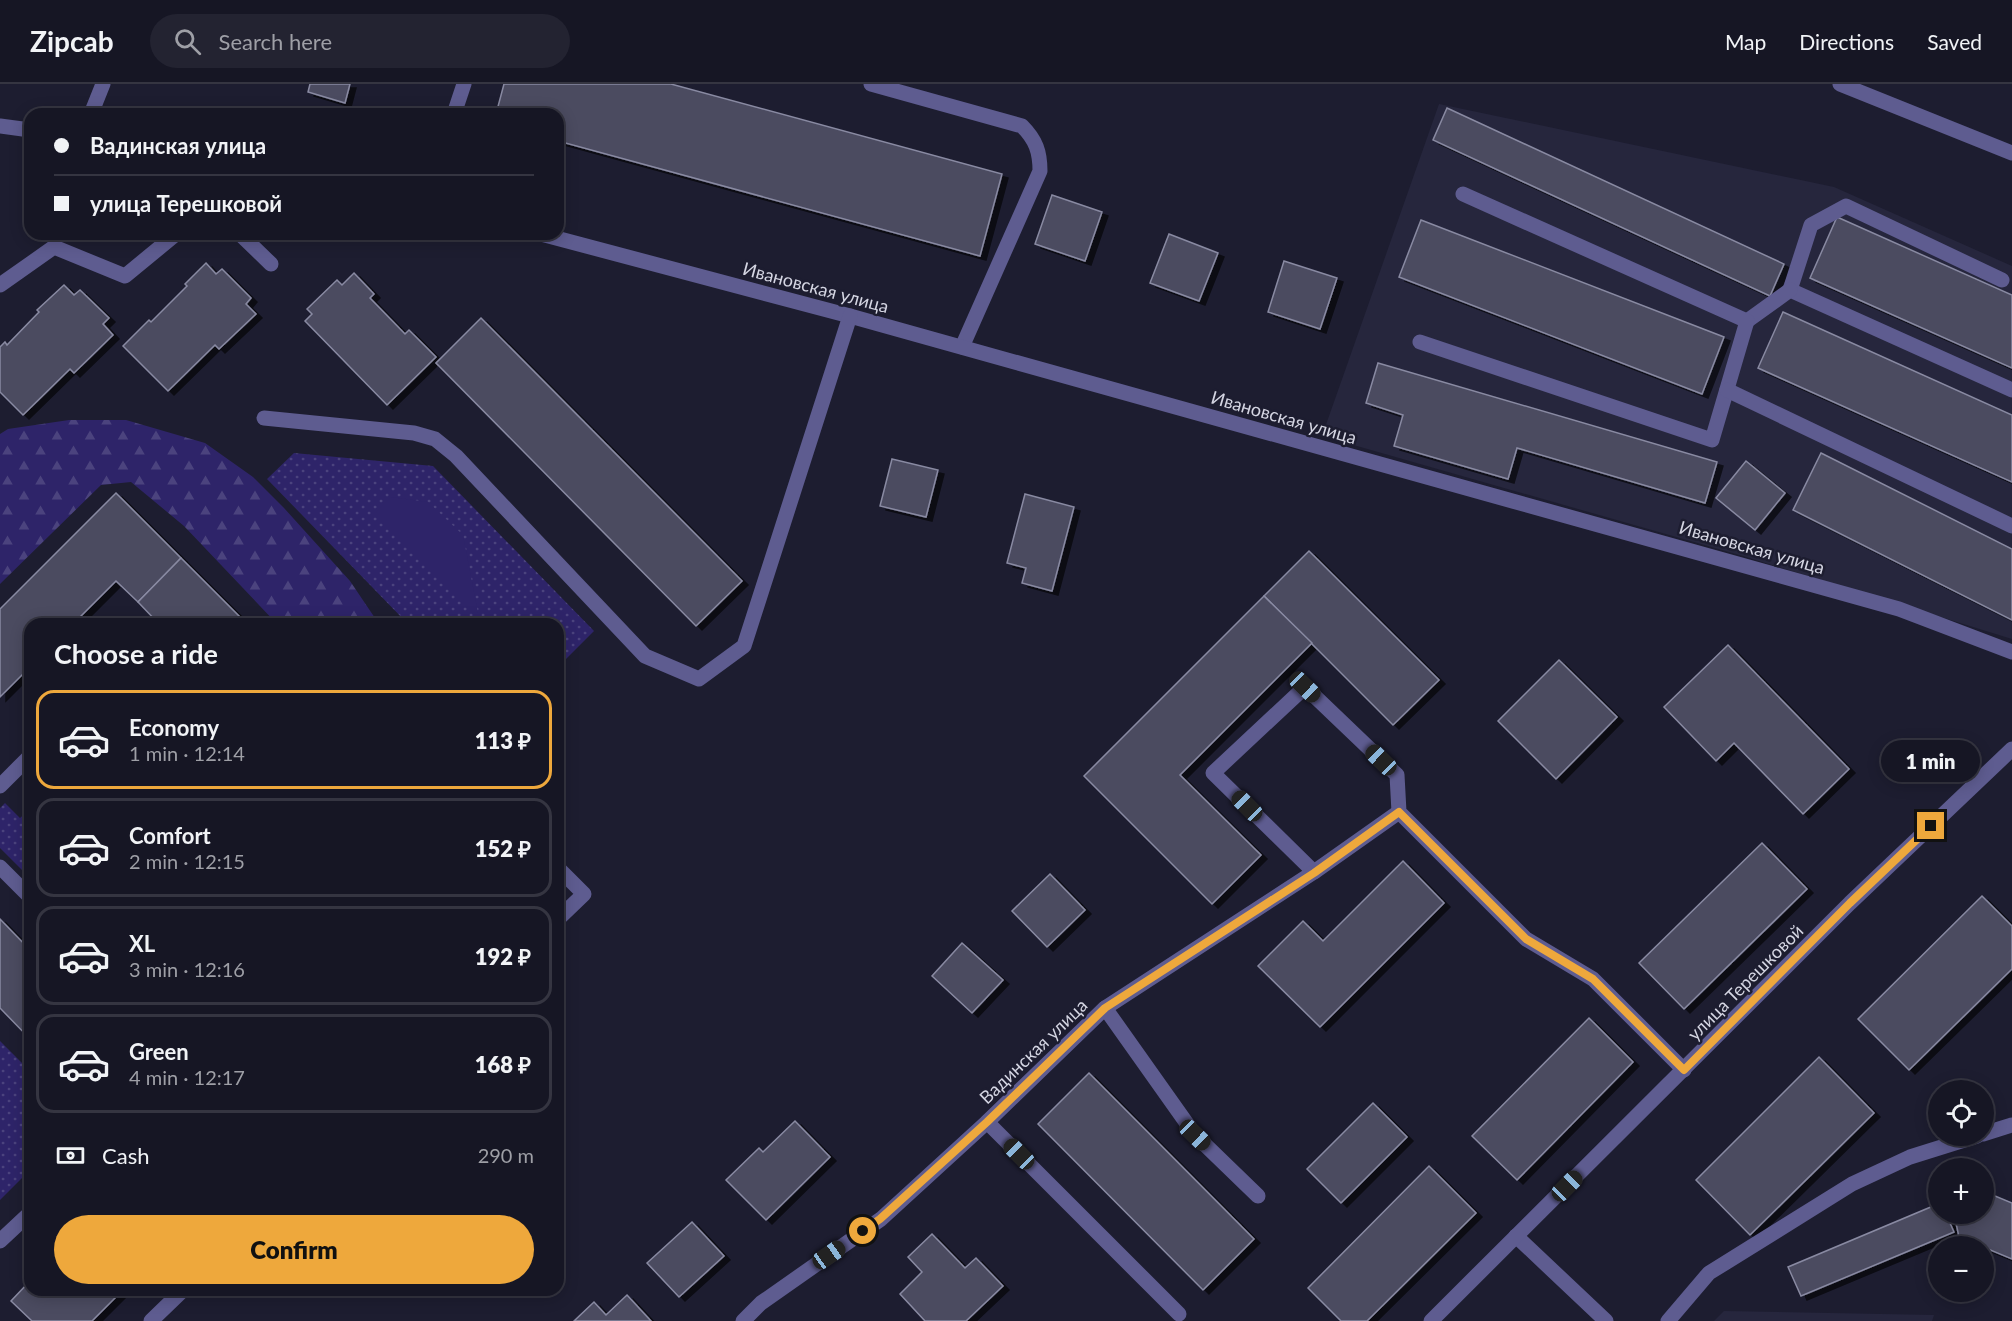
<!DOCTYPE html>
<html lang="en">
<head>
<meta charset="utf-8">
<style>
	:root { --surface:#161624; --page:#232331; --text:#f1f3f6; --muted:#9e9fa6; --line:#353541; --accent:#eea83c }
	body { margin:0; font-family:Lato,sans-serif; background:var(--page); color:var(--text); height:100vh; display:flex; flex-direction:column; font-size:22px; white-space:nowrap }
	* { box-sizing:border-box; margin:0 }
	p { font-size:20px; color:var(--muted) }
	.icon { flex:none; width:33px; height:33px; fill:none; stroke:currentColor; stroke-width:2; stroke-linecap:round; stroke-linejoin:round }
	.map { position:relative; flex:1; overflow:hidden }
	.sheet { position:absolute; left:24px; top:534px; width:540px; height:678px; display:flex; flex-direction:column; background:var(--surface); border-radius:18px; box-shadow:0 3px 15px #0003,0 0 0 2px var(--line) }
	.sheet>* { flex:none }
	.banner { position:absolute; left:24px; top:24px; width:540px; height:132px; border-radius:18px; box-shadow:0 3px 15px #0003,0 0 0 2px var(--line); display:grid; align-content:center; height:132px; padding:0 30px; background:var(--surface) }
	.buttons { position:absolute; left:1928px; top:996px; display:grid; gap:12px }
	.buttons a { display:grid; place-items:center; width:66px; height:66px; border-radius:50%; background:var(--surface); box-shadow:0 3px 15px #0003,0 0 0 2px var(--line); font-size:30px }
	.end { position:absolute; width:27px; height:27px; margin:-14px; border:8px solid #eea83c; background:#111; box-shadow:0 0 0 3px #111 }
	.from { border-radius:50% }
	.bubble { position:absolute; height:42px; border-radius:21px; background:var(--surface); box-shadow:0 3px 15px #0003,0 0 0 2px var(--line); font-size:20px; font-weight:800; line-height:42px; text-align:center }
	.car { position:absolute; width:18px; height:36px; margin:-18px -9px; border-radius:8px; box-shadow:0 0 4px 2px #0007; background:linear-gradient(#222 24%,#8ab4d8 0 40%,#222 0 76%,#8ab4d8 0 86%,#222 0) }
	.banner b { display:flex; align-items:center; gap:21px; height:57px; font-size:22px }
	.banner b+b { border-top:2px solid var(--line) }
	.banner i { width:15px; height:15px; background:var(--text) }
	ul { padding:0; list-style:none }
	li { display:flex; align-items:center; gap:18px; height:99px; margin:0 12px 9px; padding:0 18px; border:3px solid var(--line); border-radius:18px }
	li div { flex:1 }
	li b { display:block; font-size:22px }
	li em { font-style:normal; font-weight:800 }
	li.active { border-color:var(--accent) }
	li>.icon { width:54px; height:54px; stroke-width:1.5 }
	h2 { padding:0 30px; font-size:27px; line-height:72px }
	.pay { display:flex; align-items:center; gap:15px; height:66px; padding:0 30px; font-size:22px }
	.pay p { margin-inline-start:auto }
	.button { display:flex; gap:12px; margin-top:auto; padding:12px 30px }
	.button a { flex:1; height:69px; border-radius:36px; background:var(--accent); color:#111; font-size:24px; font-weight:800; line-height:69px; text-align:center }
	header { display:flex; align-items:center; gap:36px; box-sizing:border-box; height:84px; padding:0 30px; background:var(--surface); border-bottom:2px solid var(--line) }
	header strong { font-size:28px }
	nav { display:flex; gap:33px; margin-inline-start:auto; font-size:21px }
	.search { width:420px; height:54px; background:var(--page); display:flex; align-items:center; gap:15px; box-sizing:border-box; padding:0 21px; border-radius:33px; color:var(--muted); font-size:22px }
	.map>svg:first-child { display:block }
	.built { fill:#26263d }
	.grass { fill:url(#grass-dots) }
	.forest { fill:url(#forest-firs) }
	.park { fill:#2e2469 }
	.building { fill:#4b4b61; stroke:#898aa2; stroke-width:1.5; filter:url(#shadow) }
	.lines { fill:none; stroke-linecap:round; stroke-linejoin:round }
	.minor { stroke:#5e5c90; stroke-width:15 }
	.route { stroke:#eea83c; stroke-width:8 }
	.labels { text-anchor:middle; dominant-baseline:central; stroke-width:5; stroke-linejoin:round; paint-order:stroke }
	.street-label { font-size:18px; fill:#d4d5e2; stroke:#1d1d30 }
</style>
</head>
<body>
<header>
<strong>Zipcab</strong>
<div class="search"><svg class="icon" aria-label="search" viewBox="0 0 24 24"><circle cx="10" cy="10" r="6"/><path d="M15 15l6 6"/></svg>Search here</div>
<nav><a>Map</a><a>Directions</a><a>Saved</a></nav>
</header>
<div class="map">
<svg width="2012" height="1237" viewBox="0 0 2012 1237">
	<defs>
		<pattern id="grass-dots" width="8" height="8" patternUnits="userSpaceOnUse" patternTransform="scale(1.5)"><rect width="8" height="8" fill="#2e2469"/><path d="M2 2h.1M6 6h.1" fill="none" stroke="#4b437e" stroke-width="1.8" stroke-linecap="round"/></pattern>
		<pattern id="forest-firs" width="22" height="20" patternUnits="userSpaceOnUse" patternTransform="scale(1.5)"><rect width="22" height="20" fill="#2e2469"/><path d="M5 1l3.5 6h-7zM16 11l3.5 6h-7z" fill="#4b437e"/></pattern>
		<filter id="shadow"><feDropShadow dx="6" dy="4" stdDeviation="0" flood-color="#0009"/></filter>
	</defs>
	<rect width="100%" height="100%" fill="#1d1d30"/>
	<g class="built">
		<polygon points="1439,20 1834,103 2012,182 2012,555 1743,472 1322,352"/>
		<polygon points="1724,1227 1934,1231 1932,1237 1714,1237"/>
	</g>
	<g class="grass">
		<polygon points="294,369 433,382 594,547 558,583 558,540 408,540 267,395"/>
		<polygon points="5,719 20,734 30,725 30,794 0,764 0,724"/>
		<polygon points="0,957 30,987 30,1086 0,1116"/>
	</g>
	<polygon class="forest" points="69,336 126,336 205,359 253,393 284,424 350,497 379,540 277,540 184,442 131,398 101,401 0,500 0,350 8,345"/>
	<polygon class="park" points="391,413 428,418 463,451 478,529 376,428"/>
	<g class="building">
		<polygon points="310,0 350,0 345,19 308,8"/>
		<polygon points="504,0 671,0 1002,90 980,172 558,57 558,30 496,30"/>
		<polygon points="1447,24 1784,180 1770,212 1433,56"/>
		<polygon points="1052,111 1102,128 1085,177 1035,160"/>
		<polygon points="1837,133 2012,211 2012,284 1810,194"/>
		<polygon points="1421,136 1724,253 1702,310 1399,193"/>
		<polygon points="1169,150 1218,169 1199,217 1150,199"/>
		<polygon points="1284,177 1337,194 1320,245 1268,228"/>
		<polygon points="206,179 216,190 222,185 251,214 246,220 256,230 219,265 215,261 168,307 123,262 149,236 151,238 187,202 185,200"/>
		<polygon points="354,189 374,210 370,214 405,250 409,246 436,273 387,321 305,237 312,230 307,225 337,196 342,201"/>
		<polygon points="64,201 74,211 80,206 109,234 103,240 113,251 74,289 70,285 23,331 0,308 0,263 5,258 7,261 39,228 37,226"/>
		<polygon points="1783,228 2012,331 2012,398 1758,284"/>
		<polygon points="481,234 742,497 696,542 436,279"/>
		<polygon points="1378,279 1717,378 1705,419 1517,364 1508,395 1394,362 1403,331 1366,319"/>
		<polygon points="1821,369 2012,465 2012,536 1793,426"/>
		<polygon points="892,375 938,386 926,433 880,422"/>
		<polygon points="1746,377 1785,409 1755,446 1716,414"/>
		<polygon points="116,409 181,474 138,518 116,497 73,540 30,540 30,583 0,613 0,525"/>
		<polygon points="1025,410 1074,423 1052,507 1022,499 1026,484 1007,479"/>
		<polygon points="1309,467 1439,596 1393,641 1264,512"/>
		<polygon points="181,474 247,540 159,540 138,518"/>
		<polygon points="1264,512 1312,559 1180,691 1261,771 1212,820 1084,692"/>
		<polygon points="1728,561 1849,685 1803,730 1734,659 1716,677 1664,623"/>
		<polygon points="1559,576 1617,633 1556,695 1498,637"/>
		<polygon points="1762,759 1807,805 1684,925 1639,879"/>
		<polygon points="1403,777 1444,819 1320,943 1258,882 1303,837 1323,857"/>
		<polygon points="1050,790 1085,826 1047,863 1012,827"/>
		<polygon points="1982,812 2012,842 2012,885 1909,986 1858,935"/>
		<polygon points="0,835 30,866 30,955 0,924"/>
		<polygon points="962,859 1003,896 972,929 932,892"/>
		<polygon points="1589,934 1633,978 1517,1096 1472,1052"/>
		<polygon points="1819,973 1874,1029 1750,1151 1696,1096"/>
		<polygon points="1089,989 1254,1155 1203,1206 1038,1040"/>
		<polygon points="1373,1019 1407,1053 1341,1119 1307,1085"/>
		<polygon points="795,1037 830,1073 766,1136 726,1096 759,1064 763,1068"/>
		<polygon points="1429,1082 1476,1129 1367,1237 1341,1237 1308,1204"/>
		<polygon points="1983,1107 2012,1119 2012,1175 1959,1153 1954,1130 1983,1130"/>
		<polygon points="1938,1120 1938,1130 1946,1130 1954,1148 1801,1212 1788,1183"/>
		<polygon points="692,1138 724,1172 679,1213 647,1179"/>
		<polygon points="932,1150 965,1184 976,1174 1003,1202 966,1237 925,1237 900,1210 922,1188 908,1173"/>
		<polygon points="30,1197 30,1206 123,1206 92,1237 32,1237 11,1217"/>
		<polygon points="627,1211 651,1237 574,1237 594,1218 606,1231"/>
	</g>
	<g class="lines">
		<g class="minor">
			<path d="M871,0L1022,42C1036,56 1040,68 1040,87L962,263"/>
			<polyline points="1840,0 2012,69"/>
			<polyline points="91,30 103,0"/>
			<polyline points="454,30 464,0"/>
			<polyline points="0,42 30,46"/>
			<polyline points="240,150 271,180"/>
			<polyline points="541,150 850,232 1899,525 2012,568"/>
			<polyline points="2002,196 1846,122 1811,141 1790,206 2012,306"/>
			<polyline points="0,201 54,163 125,192 176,150"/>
			<polyline points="1747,237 1790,206"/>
			<polyline points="1420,258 1712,356 1747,237 1463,110"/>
			<polyline points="1727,306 2012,442"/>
			<polyline points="264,334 414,349 435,355 456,372 645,572 699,595 744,562 850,232"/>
			<polyline points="0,702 30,672"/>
			<polyline points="0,783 30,813"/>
			<polyline points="558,784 584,810 558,835"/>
			<polyline points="1314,788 1213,689 1305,603 1397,691 1399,728 1526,855 1593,895 1684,986"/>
			<polyline points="1105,924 1195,1051 1258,1112"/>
			<polyline points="987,1038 1179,1230"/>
			<polyline points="1983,1050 2012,1041"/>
			<polyline points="1516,1152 1606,1237"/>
			<polyline points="0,1157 30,1129"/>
			<polyline points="151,1237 183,1206"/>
			<polyline points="743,1237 761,1219 881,1135 987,1038 1105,924 1314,788 1399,728"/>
			<polyline points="1431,1237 1850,819 2012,665"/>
			<polyline points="1668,1237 1709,1189 1852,1100 1910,1073 1977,1052"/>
		</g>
	</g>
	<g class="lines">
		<polyline class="route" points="863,1147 880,1135 987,1038 1105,924 1314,789 1399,728 1526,855 1593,895 1684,986 1850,819 1931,742"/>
	</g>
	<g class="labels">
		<g class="street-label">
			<text transform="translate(816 203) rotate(15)">Ивановская улица</text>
			<text transform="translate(1284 333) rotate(16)">Ивановская улица</text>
			<text transform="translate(1752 463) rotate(16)">Ивановская улица</text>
			<text transform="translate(1745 898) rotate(-45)">улица Терешковой</text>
			<text transform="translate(1033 967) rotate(-44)">Вадинская улица</text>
		</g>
	</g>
</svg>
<div class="buttons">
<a><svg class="icon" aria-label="locate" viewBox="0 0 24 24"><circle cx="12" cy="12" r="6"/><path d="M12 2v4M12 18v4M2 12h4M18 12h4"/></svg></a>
<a>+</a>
<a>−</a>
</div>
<i class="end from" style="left:863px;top:1147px"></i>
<i class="end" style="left:1931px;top:742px"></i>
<div class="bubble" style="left:1881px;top:656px;width:99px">1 min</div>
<i class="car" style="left:1305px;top:603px;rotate:134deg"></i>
<i class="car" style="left:1381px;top:676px;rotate:314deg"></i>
<i class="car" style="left:1247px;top:722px;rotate:315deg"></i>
<i class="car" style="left:1195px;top:1051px;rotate:134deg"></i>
<i class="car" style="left:1019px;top:1070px;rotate:315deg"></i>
<i class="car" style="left:1567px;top:1102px;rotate:45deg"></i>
<i class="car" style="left:829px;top:1171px;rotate:55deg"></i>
<div class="banner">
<b><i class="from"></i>Вадинская улица</b>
<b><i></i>улица Терешковой</b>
</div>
<section class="sheet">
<h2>Choose a ride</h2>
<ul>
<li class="active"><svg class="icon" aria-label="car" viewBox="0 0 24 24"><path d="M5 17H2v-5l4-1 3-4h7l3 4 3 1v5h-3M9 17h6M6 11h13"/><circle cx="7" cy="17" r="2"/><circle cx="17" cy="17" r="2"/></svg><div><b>Economy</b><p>1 min · 12:14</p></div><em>113 ₽</em></li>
<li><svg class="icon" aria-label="car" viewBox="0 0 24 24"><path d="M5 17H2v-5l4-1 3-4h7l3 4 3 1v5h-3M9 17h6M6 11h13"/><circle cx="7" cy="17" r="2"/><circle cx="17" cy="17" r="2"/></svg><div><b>Comfort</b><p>2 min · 12:15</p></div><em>152 ₽</em></li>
<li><svg class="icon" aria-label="car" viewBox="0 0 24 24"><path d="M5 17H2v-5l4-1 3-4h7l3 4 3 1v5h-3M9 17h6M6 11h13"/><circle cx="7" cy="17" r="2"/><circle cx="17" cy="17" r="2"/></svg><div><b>XL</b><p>3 min · 12:16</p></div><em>192 ₽</em></li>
<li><svg class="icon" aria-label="car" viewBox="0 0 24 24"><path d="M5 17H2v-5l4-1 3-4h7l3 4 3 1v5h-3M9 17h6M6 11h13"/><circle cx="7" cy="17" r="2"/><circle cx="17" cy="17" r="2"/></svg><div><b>Green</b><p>4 min · 12:17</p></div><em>168 ₽</em></li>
</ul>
<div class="pay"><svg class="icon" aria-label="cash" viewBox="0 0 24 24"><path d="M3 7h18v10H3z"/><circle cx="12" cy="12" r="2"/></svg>Cash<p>290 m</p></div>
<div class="button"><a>Confirm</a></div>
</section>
</div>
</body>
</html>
